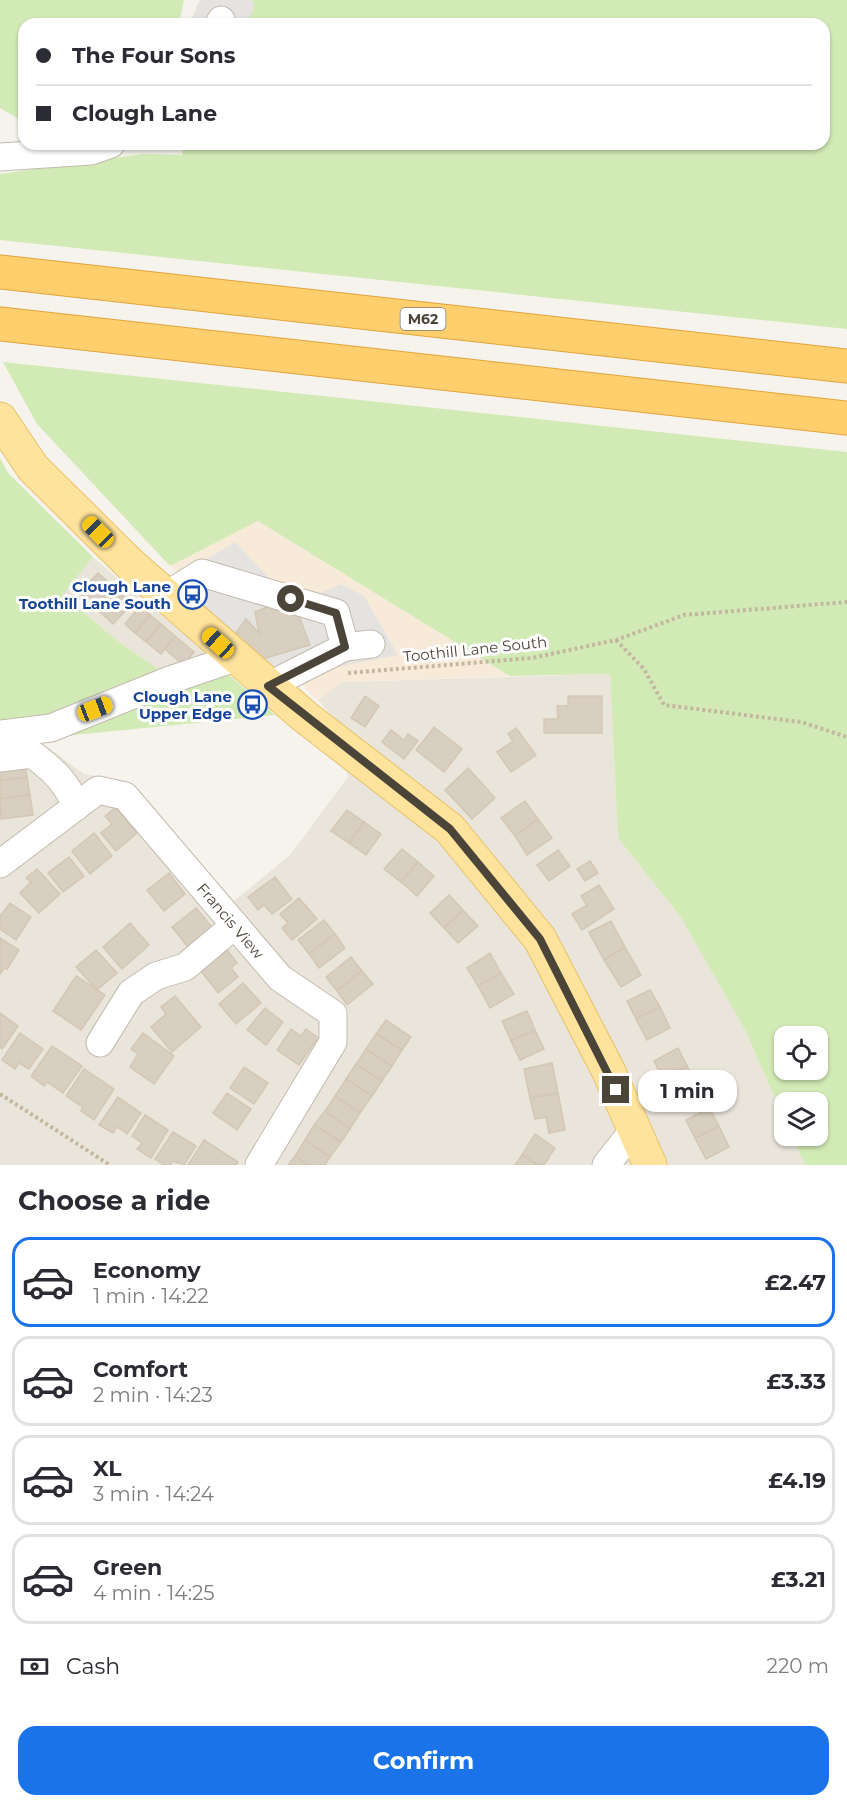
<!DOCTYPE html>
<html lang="en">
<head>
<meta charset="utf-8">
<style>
	:root { --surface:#fff; --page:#f7f7f7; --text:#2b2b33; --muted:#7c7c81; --line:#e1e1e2; --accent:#1a73e8 }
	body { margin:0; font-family:Montserrat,sans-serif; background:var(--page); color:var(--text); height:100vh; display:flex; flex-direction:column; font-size:22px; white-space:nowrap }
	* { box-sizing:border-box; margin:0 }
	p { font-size:20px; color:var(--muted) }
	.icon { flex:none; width:33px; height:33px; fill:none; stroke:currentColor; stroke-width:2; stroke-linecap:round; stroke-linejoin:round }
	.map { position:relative; height:1165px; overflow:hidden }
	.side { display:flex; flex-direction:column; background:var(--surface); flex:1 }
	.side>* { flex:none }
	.hud { position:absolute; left:18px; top:18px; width:812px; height:132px; border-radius:18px; box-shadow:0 2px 4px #0004; display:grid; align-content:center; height:132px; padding:0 18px; background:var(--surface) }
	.buttons { position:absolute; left:774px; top:1026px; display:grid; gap:12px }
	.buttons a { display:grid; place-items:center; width:54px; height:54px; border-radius:12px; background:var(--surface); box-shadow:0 2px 4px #0004; font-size:30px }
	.end { position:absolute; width:27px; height:27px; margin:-14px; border:8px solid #4b4439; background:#fff; box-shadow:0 0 0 3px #fff }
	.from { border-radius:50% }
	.bubble { position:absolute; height:42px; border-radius:18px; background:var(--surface); box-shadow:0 2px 4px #0004; font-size:20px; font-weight:700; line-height:42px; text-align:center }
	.car { position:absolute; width:18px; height:36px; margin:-18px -9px; border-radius:8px; box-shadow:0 0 4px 2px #0007; background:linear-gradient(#f5c518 24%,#345 0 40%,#f5c518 0 76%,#345 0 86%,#f5c518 0) }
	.hud b { display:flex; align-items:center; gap:21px; height:57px; font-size:22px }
	.hud b+b { border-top:2px solid var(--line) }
	.hud i { width:15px; height:15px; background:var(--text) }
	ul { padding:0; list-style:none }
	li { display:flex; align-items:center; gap:18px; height:90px; margin:0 12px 9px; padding:0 6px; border:3px solid var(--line); border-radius:18px }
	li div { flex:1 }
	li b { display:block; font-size:22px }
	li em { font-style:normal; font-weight:700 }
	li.on { border-color:var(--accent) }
	li>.icon { width:54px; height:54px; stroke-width:1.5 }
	h2 { padding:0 18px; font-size:27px; line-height:72px }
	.pay { display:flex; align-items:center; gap:15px; height:66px; padding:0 18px; font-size:22px }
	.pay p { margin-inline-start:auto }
	.action { display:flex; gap:12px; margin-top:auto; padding:12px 18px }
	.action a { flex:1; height:69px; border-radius:18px; background:var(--accent); color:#fff; font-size:24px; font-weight:700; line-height:69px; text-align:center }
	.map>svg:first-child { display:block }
	.residential { fill:#eae5da }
	.commercial { fill:#f7ead8 }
	.green { fill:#d2eab5; fill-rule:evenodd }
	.parking { fill:#e5e3e0 }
	.building { fill:#d8cfc1; stroke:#d3c7b4; stroke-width:1.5 }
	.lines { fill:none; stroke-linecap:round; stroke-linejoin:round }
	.minor-casing { stroke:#c2bbae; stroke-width:29 }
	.major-casing { stroke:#e6c16a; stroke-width:35 }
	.highway-casing { stroke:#e0a43c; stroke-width:35 }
	.path { stroke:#c4b79f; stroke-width:4; stroke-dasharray:3 3; stroke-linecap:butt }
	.minor { stroke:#fff; stroke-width:27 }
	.major { stroke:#ffe39c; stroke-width:33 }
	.highway { stroke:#ffcf6e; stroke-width:33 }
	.route { stroke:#4b4439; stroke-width:8 }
	.labels { text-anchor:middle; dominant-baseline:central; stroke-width:6; stroke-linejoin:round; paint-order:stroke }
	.shield { fill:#fff; stroke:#817c74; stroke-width:1.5 }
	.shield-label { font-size:14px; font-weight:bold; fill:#4b4439 }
	.transit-label { font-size:15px; font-weight:bold; fill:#164399; stroke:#fff; text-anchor:end }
	.street-label { font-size:15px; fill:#4b4439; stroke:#fff }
</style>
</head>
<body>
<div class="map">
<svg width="847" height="1165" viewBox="0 0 847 1165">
	<rect width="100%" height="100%" fill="#f6f3ec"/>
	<g class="residential">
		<polygon points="93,557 144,601 211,657 162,672 115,639 63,593"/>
		<polygon points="610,674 618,838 680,916 745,1030 784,1119 784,1136 792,1136 805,1165 0,1165 0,745 38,740 84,774 128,782 234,901 290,855 348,777 337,722 318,700 342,682"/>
	</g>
	<polygon class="commercial" points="258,521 510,676 342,682 318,700 170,566"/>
	<g class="green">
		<polygon points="0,0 184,0 179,24 24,24 24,122 0,108"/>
		<polygon points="250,0 847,0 847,329 0,240 0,174 143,154 182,155 184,144 824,144 824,24 247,24 254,4"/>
		<path d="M3,362L847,452V1165H805L792,1136H818V1102H784V1119L745,1030L680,916L618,838L610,674L510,676L258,521L170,566L37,424ZM784,1036H818V1070H784Z"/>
		<polygon points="0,458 8,473 93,557 63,594 115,639 162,672 46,717 0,722"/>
		<polygon points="221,668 275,715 43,738"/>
	</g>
	<g class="parking">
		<polygon points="200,0 250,0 255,4 247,24 189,24"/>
		<polygon points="235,542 276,585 314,596 341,584 364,596 398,655 316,671 289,684 259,660 309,645 295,608 259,633 246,619 233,637 173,581"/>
	</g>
	<g class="building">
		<polygon points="98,573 132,604 113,624 80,593"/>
		<polygon points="280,602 286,615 296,608 310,645 259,660 233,637 246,619 259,633 255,612"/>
		<polygon points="140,606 150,615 135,633 125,624"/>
		<polygon points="150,615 161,624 146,642 135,633"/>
		<polygon points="161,624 175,636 161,654 146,642"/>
		<polygon points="175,636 194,652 183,665 165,649"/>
		<polygon points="365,696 379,706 365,727 351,718"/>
		<polygon points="568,696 602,696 602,733 544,733 544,719 558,719 557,706 568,706"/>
		<polygon points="434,727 462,749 444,772 416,750"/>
		<polygon points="516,728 536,755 511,772 497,752 513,741 508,734"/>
		<polygon points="391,730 404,740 408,734 418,741 404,759 382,742"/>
		<polygon points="25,761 27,777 0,781 0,765"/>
		<polygon points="468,768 495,798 472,819 445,790"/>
		<polygon points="27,777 30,795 0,799 0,781"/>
		<polygon points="30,795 33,815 1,819 0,799"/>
		<polygon points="525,801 538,819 515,836 501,818"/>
		<polygon points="116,807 137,833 116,851 101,833 112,824 105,816"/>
		<polygon points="347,810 364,822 349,843 331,831"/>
		<polygon points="538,819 552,838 527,855 515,836"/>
		<polygon points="364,822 381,834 366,855 349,843"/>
		<polygon points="94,833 112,856 90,874 72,851"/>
		<polygon points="402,849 418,862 401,882 384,869"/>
		<polygon points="558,850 570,866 549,881 537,865"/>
		<polygon points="69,857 84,876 63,892 48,873"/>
		<polygon points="590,861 598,873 585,881 577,869"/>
		<polygon points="418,862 434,876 417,896 401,882"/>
		<polygon points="37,869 60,894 39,913 20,893 31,882 26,878"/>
		<polygon points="169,873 185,894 164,911 147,890"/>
		<polygon points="275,877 292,899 272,914 264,905 258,910 248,897"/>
		<polygon points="599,885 614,909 582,930 572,914 587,905 581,896"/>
		<polygon points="449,895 463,910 444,928 430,913"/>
		<polygon points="299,898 317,919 292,940 282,928 288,923 280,914"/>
		<polygon points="10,903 31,917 16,940 0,929 0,916"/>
		<polygon points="196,908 215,931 191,951 172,927"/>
		<polygon points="463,910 478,926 458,943 444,928"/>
		<polygon points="324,920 335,934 309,954 298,940"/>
		<polygon points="611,921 625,947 604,960 589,932"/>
		<polygon points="130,923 149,945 122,969 103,947"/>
		<polygon points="335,934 345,948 319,968 309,954"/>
		<polygon points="0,938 19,950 7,969 4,968 0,974"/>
		<polygon points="625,947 641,975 621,987 604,960"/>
		<polygon points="96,950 117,973 97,990 76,967"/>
		<polygon points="227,950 237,963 231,968 238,977 218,993 201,971"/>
		<polygon points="490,953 501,973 478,986 467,968"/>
		<polygon points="351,957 362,971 337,991 326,977"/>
		<polygon points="362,971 373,984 347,1005 337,991"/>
		<polygon points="501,973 514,994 490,1008 478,986"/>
		<polygon points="76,976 105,995 81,1030 53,1011"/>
		<polygon points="243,983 261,1003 236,1024 219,1004"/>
		<polygon points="650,990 660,1007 636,1019 627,1001"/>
		<polygon points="175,996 201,1027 172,1052 151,1027 166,1014 161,1007"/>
		<polygon points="660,1007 670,1028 647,1040 636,1019"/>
		<polygon points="265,1008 283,1022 266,1045 247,1030"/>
		<polygon points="527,1011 535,1030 511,1041 502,1021"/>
		<polygon points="0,1013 18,1026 2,1049 0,1047"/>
		<polygon points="386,1020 411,1037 402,1050 376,1034"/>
		<polygon points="291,1029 301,1036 306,1029 318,1038 299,1065 277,1050"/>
		<polygon points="535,1030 544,1049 520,1060 511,1041"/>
		<polygon points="20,1033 43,1049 29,1069 19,1063 15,1069 2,1060"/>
		<polygon points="143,1033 174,1056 154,1084 130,1067 138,1054 131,1049"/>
		<polygon points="376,1034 402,1050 392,1066 366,1049"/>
		<polygon points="52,1046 82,1066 63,1093 47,1082 44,1086 31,1076"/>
		<polygon points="678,1048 687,1066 663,1079 654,1061"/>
		<polygon points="366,1049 392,1066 382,1081 356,1064"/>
		<polygon points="552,1063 558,1093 530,1098 524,1069"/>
		<polygon points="356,1064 382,1081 372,1096 346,1079"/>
		<polygon points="687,1066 698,1087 674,1099 663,1079"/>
		<polygon points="244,1067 268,1083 254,1104 230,1088"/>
		<polygon points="84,1069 114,1089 94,1120 81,1111 83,1107 66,1096"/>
		<polygon points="346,1079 372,1096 360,1113 335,1096"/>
		<polygon points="227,1093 251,1109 237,1130 213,1113"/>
		<polygon points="558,1093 565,1130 549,1133 546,1117 535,1119 530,1098"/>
		<polygon points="335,1096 360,1113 350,1129 325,1111"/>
		<polygon points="118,1097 141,1113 127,1134 117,1127 113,1133 99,1125"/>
		<polygon points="709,1108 719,1126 695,1138 686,1120"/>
		<polygon points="325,1111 350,1129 341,1142 314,1125"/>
		<polygon points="145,1115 168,1130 151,1158 137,1149 142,1143 132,1136"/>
		<polygon points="314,1125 341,1142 330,1157 305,1140"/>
		<polygon points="719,1126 729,1147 706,1159 695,1138"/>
		<polygon points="173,1132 196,1146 184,1165 173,1161 170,1165 164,1165 155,1159"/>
		<polygon points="535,1134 555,1148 544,1165 538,1165 522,1155"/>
		<polygon points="204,1140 238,1162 236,1165 188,1165"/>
		<polygon points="305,1140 330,1157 325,1165 308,1165 295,1156"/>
		<polygon points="522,1155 538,1165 515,1165"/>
		<polygon points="295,1156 308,1165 288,1165"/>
	</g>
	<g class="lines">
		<defs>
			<g id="minor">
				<polyline points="219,24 221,20"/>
				<polyline points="0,157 91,151 111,144"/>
				<polyline points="165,596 202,573 336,613 345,647 268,686"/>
				<polyline points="345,647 371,644"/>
				<polyline points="0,734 51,728 170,680 235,658"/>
				<path d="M0,758L32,754C52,769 68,783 76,807"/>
				<path id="s1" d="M0,864L98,790L125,796L280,978L333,1014V1042L259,1165"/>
				<polyline points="100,1043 131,993 156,976 185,967 235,925"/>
				<polyline points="606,1165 633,1131"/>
			</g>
			<polyline id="major" points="0,419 33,468 130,564 304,716 450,829 540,939 608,1070 650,1165"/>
			<g id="highway">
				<polyline points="0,272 847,366"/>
				<polyline points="0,324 847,418"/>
			</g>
		</defs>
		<use href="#minor" class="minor-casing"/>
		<use href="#major" class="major-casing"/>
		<use href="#highway" class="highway-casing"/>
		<g class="path">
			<polyline points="616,640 644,669 664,705 801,722 847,737"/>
			<polyline points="348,673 532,658 616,640 684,615 847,602"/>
			<polyline points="0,1094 110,1165"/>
		</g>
		<use href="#minor" class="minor"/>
		<use href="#major" class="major"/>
		<use href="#highway" class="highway"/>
	</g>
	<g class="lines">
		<polyline class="route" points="291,599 336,613 345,647 268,686 450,829 540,939 616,1090"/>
	</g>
	<defs>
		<symbol id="bus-ring" viewBox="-11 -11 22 22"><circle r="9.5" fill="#fff" stroke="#1a4fb4" stroke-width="1.5"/><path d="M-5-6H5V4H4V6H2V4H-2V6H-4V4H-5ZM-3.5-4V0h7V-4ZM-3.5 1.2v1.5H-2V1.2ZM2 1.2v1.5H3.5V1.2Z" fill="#1a4fb4"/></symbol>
	</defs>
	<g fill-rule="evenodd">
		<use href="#bus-ring" x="176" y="578" width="33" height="33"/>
		<use href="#bus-ring" x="236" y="688" width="33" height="33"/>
	</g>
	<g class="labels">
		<rect class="shield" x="400.5" y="308" width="45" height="22" rx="4.5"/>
		<g class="shield-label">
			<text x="423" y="319">M62</text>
		</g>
		<g class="transit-label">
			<text x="171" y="586">Clough Lane<tspan x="171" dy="17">Toothill Lane South</tspan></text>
			<text x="232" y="696">Clough Lane<tspan x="232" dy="17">Upper Edge</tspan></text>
		</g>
		<g class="street-label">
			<text transform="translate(475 649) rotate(-6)">Toothill Lane South</text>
			<text stroke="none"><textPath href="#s1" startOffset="314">Francis View</textPath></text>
		</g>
	</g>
</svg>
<div class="buttons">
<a><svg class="icon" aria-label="locate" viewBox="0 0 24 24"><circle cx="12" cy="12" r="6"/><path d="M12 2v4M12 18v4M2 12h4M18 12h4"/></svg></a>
<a><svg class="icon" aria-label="layers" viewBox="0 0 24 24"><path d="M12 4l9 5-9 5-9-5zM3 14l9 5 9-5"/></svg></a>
</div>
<i class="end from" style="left:291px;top:599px"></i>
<i class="end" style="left:616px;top:1090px"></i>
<div class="bubble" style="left:638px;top:1070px;width:99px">1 min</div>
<i class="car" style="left:98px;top:532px;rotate:315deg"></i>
<i class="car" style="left:218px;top:643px;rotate:312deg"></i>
<i class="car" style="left:95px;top:709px;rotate:69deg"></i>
<div class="hud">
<b><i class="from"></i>The Four Sons</b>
<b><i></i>Clough Lane</b>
</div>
</div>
<section class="side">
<h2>Choose a ride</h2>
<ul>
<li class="on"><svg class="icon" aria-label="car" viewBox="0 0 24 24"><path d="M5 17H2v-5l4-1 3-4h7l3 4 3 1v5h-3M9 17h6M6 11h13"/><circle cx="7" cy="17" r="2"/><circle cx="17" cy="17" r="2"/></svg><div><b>Economy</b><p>1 min · 14:22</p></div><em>£2.47</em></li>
<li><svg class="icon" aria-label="car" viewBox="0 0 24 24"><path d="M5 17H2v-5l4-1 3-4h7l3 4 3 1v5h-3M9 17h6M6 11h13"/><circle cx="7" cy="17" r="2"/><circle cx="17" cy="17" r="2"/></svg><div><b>Comfort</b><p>2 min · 14:23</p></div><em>£3.33</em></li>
<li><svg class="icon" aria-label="car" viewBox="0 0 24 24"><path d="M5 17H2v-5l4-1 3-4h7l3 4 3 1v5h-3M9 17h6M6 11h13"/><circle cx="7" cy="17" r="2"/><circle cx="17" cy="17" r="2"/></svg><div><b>XL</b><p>3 min · 14:24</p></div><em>£4.19</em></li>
<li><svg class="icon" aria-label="car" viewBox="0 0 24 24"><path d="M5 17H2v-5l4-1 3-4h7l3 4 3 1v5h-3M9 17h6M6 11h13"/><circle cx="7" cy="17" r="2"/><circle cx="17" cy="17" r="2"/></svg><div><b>Green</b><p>4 min · 14:25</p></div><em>£3.21</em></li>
</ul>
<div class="pay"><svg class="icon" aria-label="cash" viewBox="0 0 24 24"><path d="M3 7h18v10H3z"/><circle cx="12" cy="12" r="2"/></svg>Cash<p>220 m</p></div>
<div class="action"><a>Confirm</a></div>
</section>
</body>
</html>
